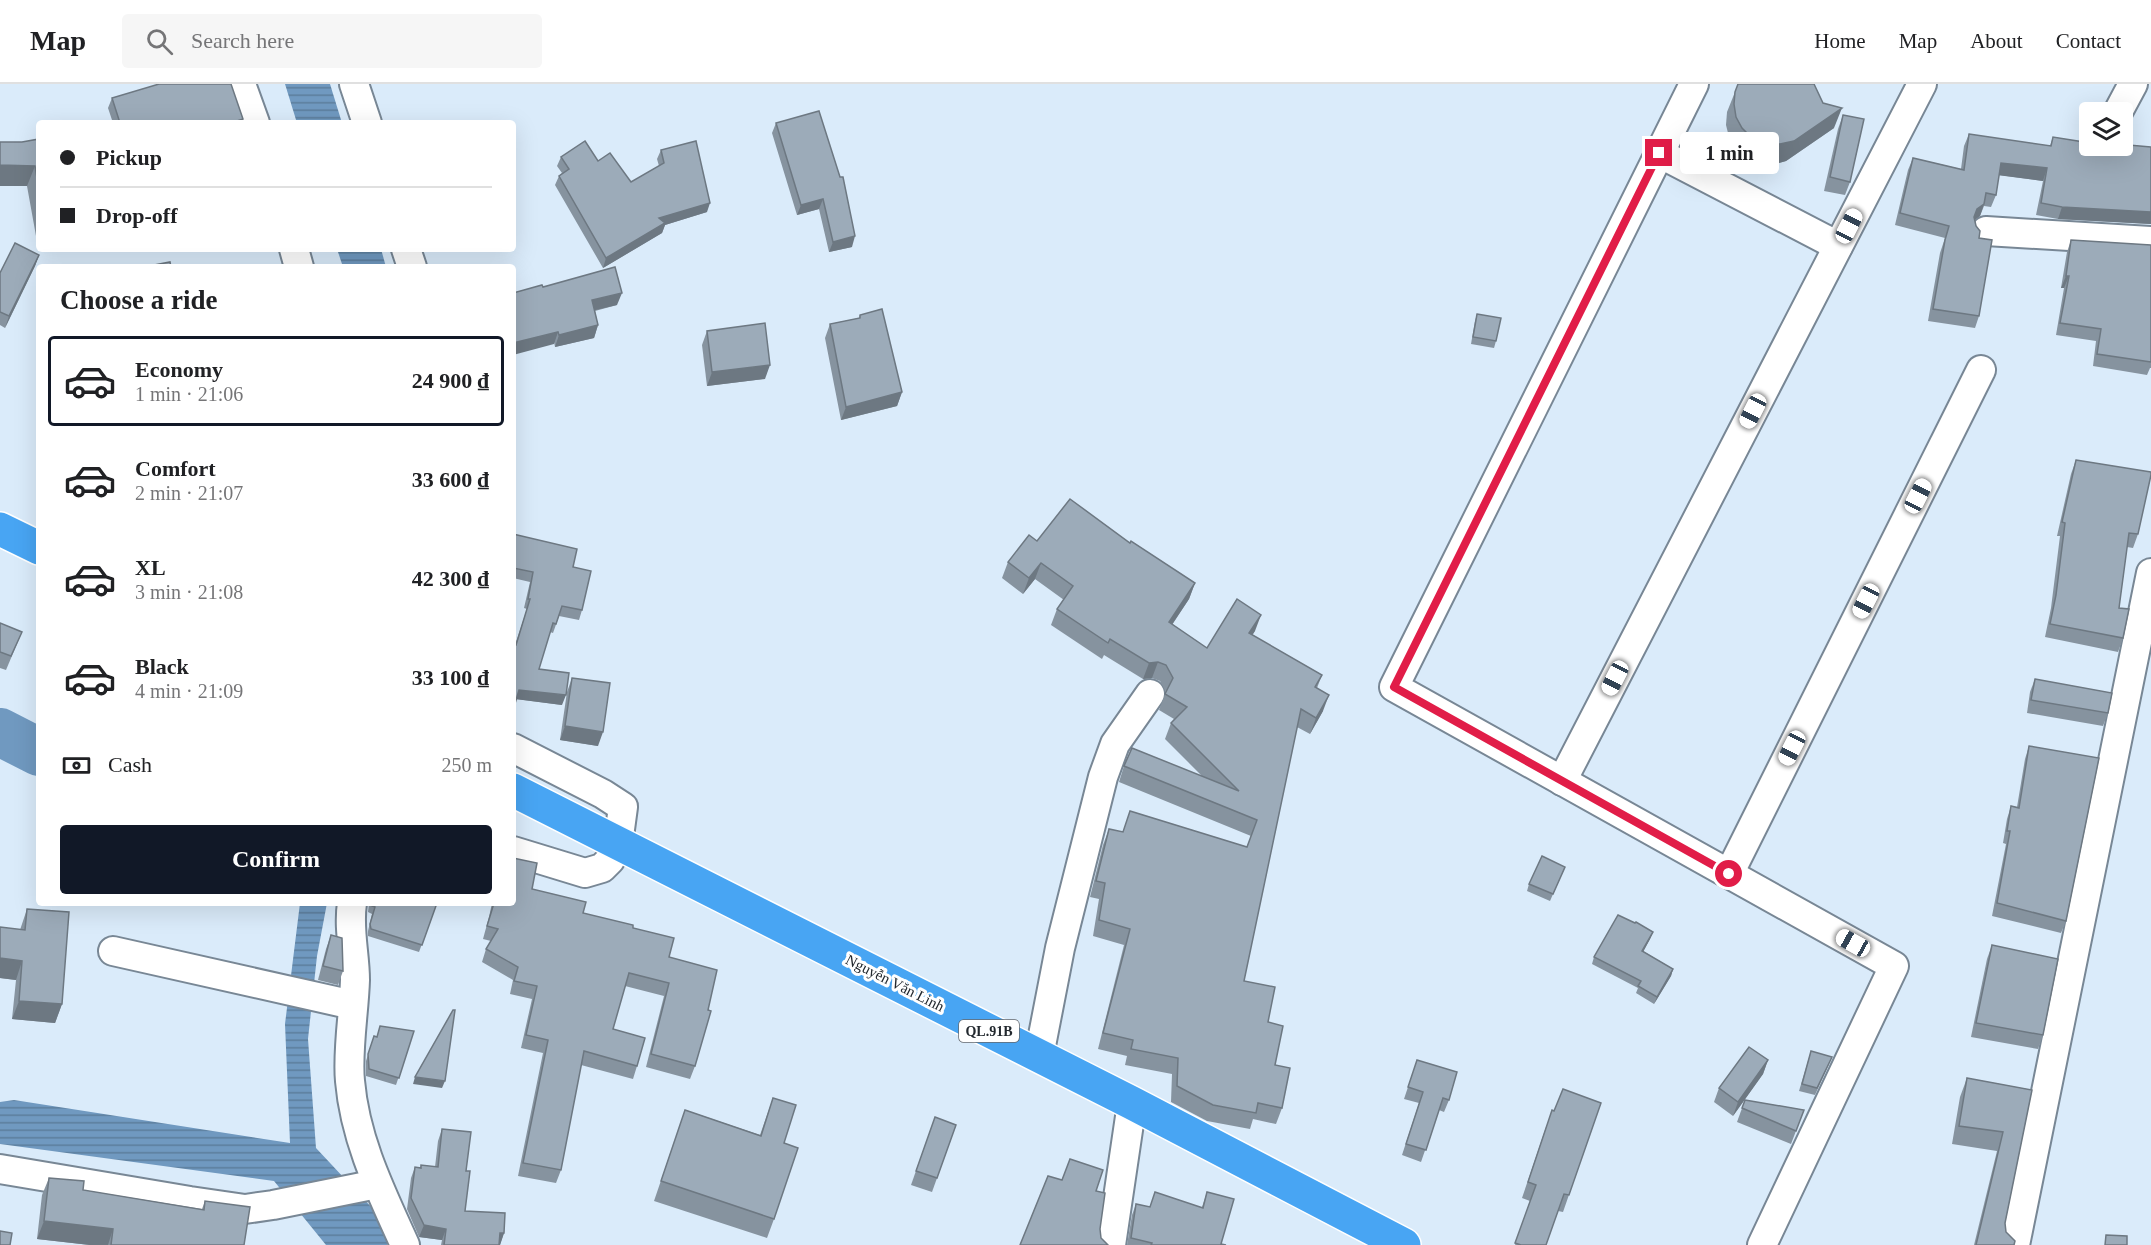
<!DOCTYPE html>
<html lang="en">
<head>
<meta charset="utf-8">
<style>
	:root { --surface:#fff; --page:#f6f6f6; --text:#202124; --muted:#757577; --line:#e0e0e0; --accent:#111827 }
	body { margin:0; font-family:"Times New Roman",serif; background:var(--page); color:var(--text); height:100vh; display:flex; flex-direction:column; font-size:22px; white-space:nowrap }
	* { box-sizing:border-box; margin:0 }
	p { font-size:20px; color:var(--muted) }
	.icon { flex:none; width:33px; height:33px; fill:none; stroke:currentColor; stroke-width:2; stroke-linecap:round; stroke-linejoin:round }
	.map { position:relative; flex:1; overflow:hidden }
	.details { position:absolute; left:36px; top:180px; width:480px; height:642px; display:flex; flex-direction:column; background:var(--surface); border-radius:6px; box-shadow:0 6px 24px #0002 }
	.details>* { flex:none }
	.top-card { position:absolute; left:36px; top:36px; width:480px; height:132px; border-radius:6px; box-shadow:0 6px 24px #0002; display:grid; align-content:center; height:132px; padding:0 24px; background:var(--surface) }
	.controls { position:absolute; left:2079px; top:18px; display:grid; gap:12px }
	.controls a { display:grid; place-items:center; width:54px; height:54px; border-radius:6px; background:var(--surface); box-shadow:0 6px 24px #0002; font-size:30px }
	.end { position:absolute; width:27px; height:27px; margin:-14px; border:8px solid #e11d48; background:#fff; box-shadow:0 0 0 3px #fff }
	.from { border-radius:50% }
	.bubble { position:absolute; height:42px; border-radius:6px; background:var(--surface); box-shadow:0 6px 24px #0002; font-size:20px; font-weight:800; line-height:42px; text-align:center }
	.car { position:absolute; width:18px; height:36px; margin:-18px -9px; border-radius:8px; box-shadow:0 0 4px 2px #0007; background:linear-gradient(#fff 24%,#345 0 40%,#fff 0 76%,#345 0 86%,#fff 0) }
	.top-card b { display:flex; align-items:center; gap:21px; height:57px; font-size:22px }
	.top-card b+b { border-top:2px solid var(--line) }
	.top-card i { width:15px; height:15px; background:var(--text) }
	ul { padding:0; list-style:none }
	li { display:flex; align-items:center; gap:18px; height:90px; margin:0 12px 9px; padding:0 12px; border:3px solid transparent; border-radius:6px }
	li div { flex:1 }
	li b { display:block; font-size:22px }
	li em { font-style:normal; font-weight:800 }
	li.current { border-color:var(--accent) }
	li>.icon { width:54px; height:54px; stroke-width:1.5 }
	h2 { padding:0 24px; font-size:27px; line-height:72px }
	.pay { display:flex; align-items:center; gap:15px; height:66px; padding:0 24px; font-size:22px }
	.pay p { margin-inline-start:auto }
	.button { display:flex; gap:12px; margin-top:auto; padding:12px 24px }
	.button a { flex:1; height:69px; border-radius:6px; background:var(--accent); color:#fff; font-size:24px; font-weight:800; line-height:69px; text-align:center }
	header { display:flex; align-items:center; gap:36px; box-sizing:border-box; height:84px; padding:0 30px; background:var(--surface); border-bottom:2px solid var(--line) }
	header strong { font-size:28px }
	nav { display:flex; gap:33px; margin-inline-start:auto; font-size:21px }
	.search { width:420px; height:54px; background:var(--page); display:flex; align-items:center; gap:15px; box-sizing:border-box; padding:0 21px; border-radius:6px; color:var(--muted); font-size:22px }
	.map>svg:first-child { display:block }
	.water { fill:url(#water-rules) }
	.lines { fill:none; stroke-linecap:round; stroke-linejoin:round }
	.river { stroke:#7099c0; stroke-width:48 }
	.minor-casing { stroke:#788795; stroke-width:32 }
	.highway-casing { stroke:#fff; stroke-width:36 }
	.minor { stroke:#fff; stroke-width:28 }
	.highway { stroke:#48a5f3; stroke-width:33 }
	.wall { fill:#86939f }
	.shaded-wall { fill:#6d7882 }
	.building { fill:#9cabb9; stroke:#6d7882; stroke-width:1.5 }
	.route { stroke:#e11d48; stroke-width:8 }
	.labels { text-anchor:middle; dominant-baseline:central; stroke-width:6; stroke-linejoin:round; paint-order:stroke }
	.shield { fill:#fff; stroke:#64686d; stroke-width:1.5 }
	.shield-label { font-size:14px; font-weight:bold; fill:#22282e }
	.street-label { font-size:15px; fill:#22282e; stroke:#fff }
</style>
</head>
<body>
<header>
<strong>Map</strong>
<div class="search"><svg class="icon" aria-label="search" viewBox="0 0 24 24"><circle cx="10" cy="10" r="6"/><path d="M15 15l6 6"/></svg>Search here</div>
<nav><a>Home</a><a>Map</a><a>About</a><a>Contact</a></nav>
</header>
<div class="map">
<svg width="2151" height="1161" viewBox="0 0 2151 1161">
	<defs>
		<pattern id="water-rules" width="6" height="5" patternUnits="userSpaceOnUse" patternTransform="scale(1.5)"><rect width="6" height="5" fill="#7099c0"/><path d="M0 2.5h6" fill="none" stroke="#5c7d9c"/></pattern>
	</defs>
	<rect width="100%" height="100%" fill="#daebfa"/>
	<g class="water">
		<polygon points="285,0 330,0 342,39 297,39"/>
		<polygon points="337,165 381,165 386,183 343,183"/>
		<polygon points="300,819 327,819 317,872 308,955 316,1064 389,1142 387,1161 326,1161 274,1097 0,1060 0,1018 14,1016 290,1059 285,940"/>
	</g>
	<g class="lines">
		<polyline class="river" points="0,648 39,668"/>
		<defs>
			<g id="minor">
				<polyline points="241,0 255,39"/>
				<polyline points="354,0 367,39"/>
				<polyline points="1694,0 1394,603 1894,882 1762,1161"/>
				<polyline points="2118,28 2133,0"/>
				<polyline points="1659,69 1838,162"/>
				<polyline points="1986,147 2151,157"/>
				<polyline points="294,165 299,183"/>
				<polyline points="406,165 412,183"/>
				<polyline points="513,664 603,710 623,723 618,760 610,776 602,784 585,789 513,767"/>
				<polyline points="1562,697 1922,0"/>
				<polyline points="1729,790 1981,286"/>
				<path d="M352,819C348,845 355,870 355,896C354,928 347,967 350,997C355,1056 381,1108 405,1161"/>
				<polyline points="113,867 353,921"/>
				<polyline points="1039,972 1060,864 1103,693 1115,660 1150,610"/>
				<polyline points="0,1085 190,1117 245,1125 273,1121 377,1100"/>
				<polyline points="1111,1161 1132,1019"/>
				<polyline points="2015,1161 2151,489"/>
			</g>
			<g id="highway">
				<polyline points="0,445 39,464"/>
				<polyline points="513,706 1132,1019 1404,1161"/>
			</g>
		</defs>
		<use href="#minor" class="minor-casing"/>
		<use href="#highway" class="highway-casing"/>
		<use href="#minor" class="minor"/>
		<use href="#highway" class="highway"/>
	</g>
	<g class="wall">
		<polygon points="1735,8 1823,19 1834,44 1786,77 1772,81 1757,80 1744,73 1735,64 1729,53 1726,41 1727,28"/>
		<polygon points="112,14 242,39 113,39 108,24"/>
		<polygon points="1843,31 1850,98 1845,111 1824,107 1838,45"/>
		<polygon points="776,39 840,93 852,163 829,168 819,125 797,131 772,49"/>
		<polygon points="1969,50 2050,62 2053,53 2127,65 2129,61 2151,63 2151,140 2058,135 2036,131 2043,97 1999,91 1996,111 1991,123 1984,122 1980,132 1975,136 1979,154 1979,232 1975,244 1928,237 1940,169 1945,154 1895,141 1908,86 1913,74 1961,85 1964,62"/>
		<polygon points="39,55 39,163 38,163 27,102 0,102 0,58 22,58"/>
		<polygon points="661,66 707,128 665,141 662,149 603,184 555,101 559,92 562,89 557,82 561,73 598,77 631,98 659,82 657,75"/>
		<polygon points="2071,156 2151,161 2151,284 2150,284 2147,291 2093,282 2096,257 2056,251 2064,204 2061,204 2067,168"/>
		<polygon points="39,171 35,182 5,244 0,241 0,189"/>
		<polygon points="543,203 617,221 595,227 598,241 594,254 555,263"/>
		<polygon points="1477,230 1496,257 1494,264 1471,260 1475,237"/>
		<polygon points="860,231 902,308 897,322 841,336 825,254 830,240 859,234"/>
		<polygon points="707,247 765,295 707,302 702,261"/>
		<polygon points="2076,376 2138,450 2133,464 2127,463 2119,524 2123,554 2118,568 2045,553 2051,524 2060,452 2057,452 2071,390"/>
		<polygon points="513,450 573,483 582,526 579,536 559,532 553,549 550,548 539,585 562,621 516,615 513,624 513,560 515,561 527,525 524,524 530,498 513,494"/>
		<polygon points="1037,457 1130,459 1195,499 1189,515 1172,541 1207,564 1255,547 1252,551 1322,591 1317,604 1323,627 1310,650 1297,643 1244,897 1268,938 1282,1024 1276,1040 1253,1035 1250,1045 1207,1037 1171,1018 1172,990 1125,981 1127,972 1098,965 1124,861 1093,852 1099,815 1090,813 1103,761 1109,745 1123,748 1130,727 1247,763 1251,752 1119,698 1124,682 1202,692 1165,655 1171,639 1174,635 1159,626 1166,608 1160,597 1152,594 1143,595 1104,571 1102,575 1051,541 1057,525 1064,516 1035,495 1023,510 1002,494 1008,478"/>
		<polygon points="0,539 22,548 6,586 0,584"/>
		<polygon points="572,594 598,662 560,656 567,608"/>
		<polygon points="2035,595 2108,629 2103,642 2027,629 2030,608"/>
		<polygon points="2029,662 2066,837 2061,849 1992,832 2006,760 2003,759 2007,735 2011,722 2017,723 2025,675"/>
		<polygon points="1565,783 1550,817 1527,807 1529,800"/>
		<polygon points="532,805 583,829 633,844 669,873 695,982 690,995 646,983 664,912 625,902 613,945 637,982 633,995 581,981 561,1086 556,1099 518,1092 543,969 521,964 532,915 510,910 513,896 482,878 486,865 491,857 483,855 489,833 492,819 513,819"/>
		<polygon points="369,819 437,819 419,868 368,852 368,847 372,830 368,828"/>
		<polygon points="27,825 62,920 55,939 12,935 16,896 0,894 0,843 20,846"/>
		<polygon points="1653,848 1650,855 1643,867 1673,885 1671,892 1654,920 1636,909 1638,904 1592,880 1594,873"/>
		<polygon points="331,851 343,887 338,901 318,896 326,865"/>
		<polygon points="1992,861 2043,951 2038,965 1971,953 1987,875"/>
		<polygon points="414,947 396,1001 366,992 366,977 374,952 376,953"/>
		<polygon points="1811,967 1829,980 1815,1011 1799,1007"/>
		<polygon points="1768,976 1763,990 1733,1032 1714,1018 1719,1004"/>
		<polygon points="1413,988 1449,1016 1444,1028 1439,1026 1421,1078 1402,1071 1419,1019 1404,1015"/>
		<polygon points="1967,994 2032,1006 2005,1139 2006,1148 2014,1161 1974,1161 1997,1067 1952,1060 1960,1013"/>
		<polygon points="773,1014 784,1059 774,1135 767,1154 654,1117 685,1026 760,1051"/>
		<polygon points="1745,1016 1804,1026 1791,1060 1737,1038"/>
		<polygon points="1601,1019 1563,1128 1558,1127 1546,1161 1515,1161 1530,1117 1522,1114 1546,1043 1554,1027"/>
		<polygon points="935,1033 956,1041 932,1108 911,1101"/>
		<polygon points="442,1045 466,1087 465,1127 504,1149 500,1161 441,1161 442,1156 419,1153 407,1125 411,1094 415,1083 420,1084 421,1081 435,1083 438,1057"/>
		<polygon points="49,1094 83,1106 202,1125 205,1117 244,1161 90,1161 37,1155 42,1111"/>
		<polygon points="1207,1108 1221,1160 1226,1161 1127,1161 1132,1131 1136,1120 1150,1123 1202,1123"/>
	</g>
	<g class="shaded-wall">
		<polygon points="1842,24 1834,44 1786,77 1772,81 1757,80 1765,59"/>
		<polygon points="243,35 242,39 231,39"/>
		<polygon points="2001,79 2047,84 2043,97 1997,91"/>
		<polygon points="0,81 35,82 27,102 0,102"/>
		<polygon points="823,115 819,125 797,131 801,121"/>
		<polygon points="710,119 707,128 665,141 662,149 603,184 606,174 659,134"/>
		<polygon points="1984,120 1980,132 1973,137 1977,125"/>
		<polygon points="2062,123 2151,128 2151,140 2058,135"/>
		<polygon points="855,152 852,163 829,168 833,158"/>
		<polygon points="39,171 35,182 5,244 9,232"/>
		<polygon points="2066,192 2069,192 2064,204 2061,204"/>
		<polygon points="622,209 617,221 587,228 592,216"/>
		<polygon points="598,241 594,254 555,263 559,251"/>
		<polygon points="558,248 554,260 513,271 513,259"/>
		<polygon points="770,281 765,295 707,302 712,288"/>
		<polygon points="902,308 897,322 841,336 846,323"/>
		<polygon points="1041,479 1035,495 1023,510 1029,494"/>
		<polygon points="1195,499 1189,515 1163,554 1169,538"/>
		<polygon points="1261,531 1255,547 1243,565 1249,549"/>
		<polygon points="1158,578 1152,594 1143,595 1149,579"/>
		<polygon points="519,606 566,611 562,621 515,615"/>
		<polygon points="1329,611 1323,627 1310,650 1316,634"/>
		<polygon points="565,642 603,648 598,662 560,656"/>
		<polygon points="1653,848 1650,855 1640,874 1642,867"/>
		<polygon points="0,874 22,877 16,896 0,894"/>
		<polygon points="1673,885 1671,892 1654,920 1657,913"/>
		<polygon points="19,917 62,920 55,939 12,935"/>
		<polygon points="1768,976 1763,990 1733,1032 1738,1018"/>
		<polygon points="415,993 445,997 442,1004 413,1000"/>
		<polygon points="44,1137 113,1145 108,1161 90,1161 37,1155"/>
		<polygon points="424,1141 446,1145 442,1156 419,1153"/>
		<polygon points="500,1149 504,1149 500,1161 495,1161"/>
	</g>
	<g class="building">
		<polygon points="159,0 231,0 243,35 231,39 120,39 112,14"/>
		<polygon points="1738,0 1814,0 1823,19 1842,24 1794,57 1780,60 1765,59 1751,53 1742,44 1736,33 1734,20 1735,8"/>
		<polygon points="819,27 840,93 843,93 855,152 833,158 823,115 801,121 776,39"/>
		<polygon points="1843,31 1864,35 1850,98 1830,93"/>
		<polygon points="1969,50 2051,62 2053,53 2090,59 2090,62 2105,62 2128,65 2129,61 2151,63 2151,128 2062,123 2041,119 2047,84 2001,79 1996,111 1986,109 1984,120 1977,125 1974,133 1976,142 1980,147 1979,154 1992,156 1979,232 1933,225 1945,156 1949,142 1900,129 1913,74 1964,86"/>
		<polygon points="39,55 39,107 35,82 0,81 0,58 22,58"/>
		<polygon points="585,57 598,77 610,69 631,98 664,79 661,66 696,57 710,119 659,134 665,139 606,174 559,92 569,85 561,73"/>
		<polygon points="2071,156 2151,161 2151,278 2097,270 2101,245 2060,239 2069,192 2066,192"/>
		<polygon points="15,159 39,171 9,232 0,228 0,189"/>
		<polygon points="170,178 171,183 144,183"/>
		<polygon points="615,183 622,209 592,216 598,241 559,251 558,248 513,259 513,209 542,201 543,203"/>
		<polygon points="882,225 902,308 846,323 830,240 860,234 860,231"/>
		<polygon points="1477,230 1501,234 1496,257 1473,253"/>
		<polygon points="765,239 770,281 712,288 707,247"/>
		<polygon points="2076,376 2151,388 2151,391 2138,450 2129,449 2119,524 2129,525 2123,554 2050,540 2056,511 2065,439 2062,438"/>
		<polygon points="1070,415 1130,459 1131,457 1195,499 1169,538 1207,564 1237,515 1261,531 1249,549 1322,591 1315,603 1329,611 1316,634 1301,625 1244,897 1275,903 1268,938 1283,942 1275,981 1290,984 1282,1024 1258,1019 1256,1029 1213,1021 1177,1002 1178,974 1131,965 1133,956 1103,949 1130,845 1099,836 1105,799 1096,797 1109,745 1123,748 1130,727 1247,763 1257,736 1124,682 1132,664 1239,707 1171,639 1187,623 1165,610 1173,594 1166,581 1158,578 1149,579 1110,555 1108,559 1057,525 1073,502 1041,479 1029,494 1008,478 1029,451 1037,457"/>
		<polygon points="513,450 577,465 573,483 591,487 582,526 562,522 556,540 553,539 539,585 569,589 566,611 519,606 514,623 513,560 516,561 530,515 528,515 533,488 513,484"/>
		<polygon points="0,539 22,548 11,572 0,568"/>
		<polygon points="572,594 610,599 603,648 565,642"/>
		<polygon points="2035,595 2112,609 2108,629 2031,616"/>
		<polygon points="2029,662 2099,674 2066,837 1997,819 2010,747 2007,747 2011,722 2019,724"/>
		<polygon points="1542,772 1565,783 1553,810 1529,800"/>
		<polygon points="513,774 537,779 532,805 586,818 583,829 633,841 633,844 674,854 669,873 717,886 708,926 711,927 695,982 651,970 669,899 629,889 613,945 645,954 637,982 584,967 561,1086 523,1079 548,956 526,951 537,902 514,897 518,883 486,865 498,845 487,842 494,819 513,819"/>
		<polygon points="371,819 437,819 422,861 371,845 370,840 375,823 370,821"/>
		<polygon points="27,825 69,828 62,920 19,917 22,877 0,874 0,843 25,846"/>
		<polygon points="1618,831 1635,839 1636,838 1653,848 1642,867 1673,885 1657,913 1638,902 1641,897 1594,873"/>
		<polygon points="331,851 342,854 343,887 323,882"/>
		<polygon points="1992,861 2058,875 2043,951 1976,939"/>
		<polygon points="453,926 455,926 445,997 415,993"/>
		<polygon points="380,942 414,947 399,994 369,985 368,970 374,952 377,953"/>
		<polygon points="1749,963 1768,976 1738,1018 1719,1004"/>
		<polygon points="1811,967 1832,973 1817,1004 1802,1000"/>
		<polygon points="1417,976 1457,988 1449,1016 1443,1014 1426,1066 1406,1060 1423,1008 1408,1003"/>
		<polygon points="1967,994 2032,1006 2005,1139 2006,1148 2015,1157 2014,1161 1976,1161 2003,1048 1959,1042"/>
		<polygon points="1563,1005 1601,1019 1569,1111 1564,1110 1546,1161 1521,1161 1515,1159 1536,1101 1528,1098 1552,1026 1554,1027"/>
		<polygon points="773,1014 796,1021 784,1059 798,1064 774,1135 661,1097 685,1026 761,1052"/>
		<polygon points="1745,1016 1804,1026 1796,1047 1742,1024"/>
		<polygon points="935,1033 956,1041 937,1094 916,1087"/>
		<polygon points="442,1045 471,1048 466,1087 470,1087 465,1127 505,1129 504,1149 500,1149 499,1161 444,1161 446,1145 424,1141 411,1114 415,1083 421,1084 421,1081 438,1083"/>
		<polygon points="1070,1075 1103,1086 1096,1107 1105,1109 1100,1145 1101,1154 1108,1161 1020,1161 1048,1092 1062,1096"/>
		<polygon points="49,1094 84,1097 83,1106 204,1126 205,1117 250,1123 244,1161 111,1161 113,1145 44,1137"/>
		<polygon points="1155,1108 1203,1124 1207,1108 1234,1115 1221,1160 1226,1161 1151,1161 1152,1159 1131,1154 1136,1120 1150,1123"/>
		<polygon points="0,1147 12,1149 10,1161 0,1161"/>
		<polygon points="2106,1151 2127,1152 2127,1161 2105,1161"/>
	</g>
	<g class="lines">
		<polyline class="route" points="1659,69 1394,603 1729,790"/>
	</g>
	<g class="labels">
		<rect class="shield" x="959" y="936" width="60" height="22" rx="4.5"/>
		<g class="shield-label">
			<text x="989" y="947">QL.91B</text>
		</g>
		<g class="street-label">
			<text transform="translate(895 899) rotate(27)">Nguyễn Văn Linh</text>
		</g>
	</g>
</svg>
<div class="controls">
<a><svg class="icon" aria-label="layers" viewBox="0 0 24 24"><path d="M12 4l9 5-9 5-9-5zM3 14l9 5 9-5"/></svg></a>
</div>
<i class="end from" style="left:1729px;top:790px"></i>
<i class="end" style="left:1659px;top:69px"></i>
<div class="bubble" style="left:1680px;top:48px;width:99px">1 min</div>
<i class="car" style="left:1849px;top:142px;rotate:27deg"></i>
<i class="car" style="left:1753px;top:327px;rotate:207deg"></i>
<i class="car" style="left:1918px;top:412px;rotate:27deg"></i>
<i class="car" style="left:1866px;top:517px;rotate:207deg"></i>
<i class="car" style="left:1615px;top:594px;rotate:207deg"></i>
<i class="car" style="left:1792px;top:664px;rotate:207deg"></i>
<i class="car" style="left:1853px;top:859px;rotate:299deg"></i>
<div class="top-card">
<b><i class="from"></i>Pickup</b>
<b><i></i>Drop-off</b>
</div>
<section class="details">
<h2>Choose a ride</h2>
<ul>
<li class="current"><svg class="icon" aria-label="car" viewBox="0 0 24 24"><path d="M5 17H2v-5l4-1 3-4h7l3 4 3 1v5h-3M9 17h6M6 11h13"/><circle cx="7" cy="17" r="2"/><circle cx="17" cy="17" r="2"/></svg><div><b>Economy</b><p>1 min · 21:06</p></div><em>24 900 ₫</em></li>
<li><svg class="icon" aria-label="car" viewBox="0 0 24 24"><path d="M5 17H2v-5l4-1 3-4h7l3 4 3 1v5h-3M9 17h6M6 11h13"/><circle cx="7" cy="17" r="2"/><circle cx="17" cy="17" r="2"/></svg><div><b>Comfort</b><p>2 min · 21:07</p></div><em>33 600 ₫</em></li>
<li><svg class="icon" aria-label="car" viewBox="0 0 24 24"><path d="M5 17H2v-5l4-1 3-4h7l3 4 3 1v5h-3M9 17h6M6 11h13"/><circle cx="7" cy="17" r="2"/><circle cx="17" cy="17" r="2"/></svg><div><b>XL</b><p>3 min · 21:08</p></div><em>42 300 ₫</em></li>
<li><svg class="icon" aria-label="car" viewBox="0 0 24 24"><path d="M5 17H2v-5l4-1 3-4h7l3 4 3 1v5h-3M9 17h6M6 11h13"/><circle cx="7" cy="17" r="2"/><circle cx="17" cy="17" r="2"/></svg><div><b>Black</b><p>4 min · 21:09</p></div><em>33 100 ₫</em></li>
</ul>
<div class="pay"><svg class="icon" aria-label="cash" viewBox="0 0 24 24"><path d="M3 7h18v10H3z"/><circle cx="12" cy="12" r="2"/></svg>Cash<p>250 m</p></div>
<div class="button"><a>Confirm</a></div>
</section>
</div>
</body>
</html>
